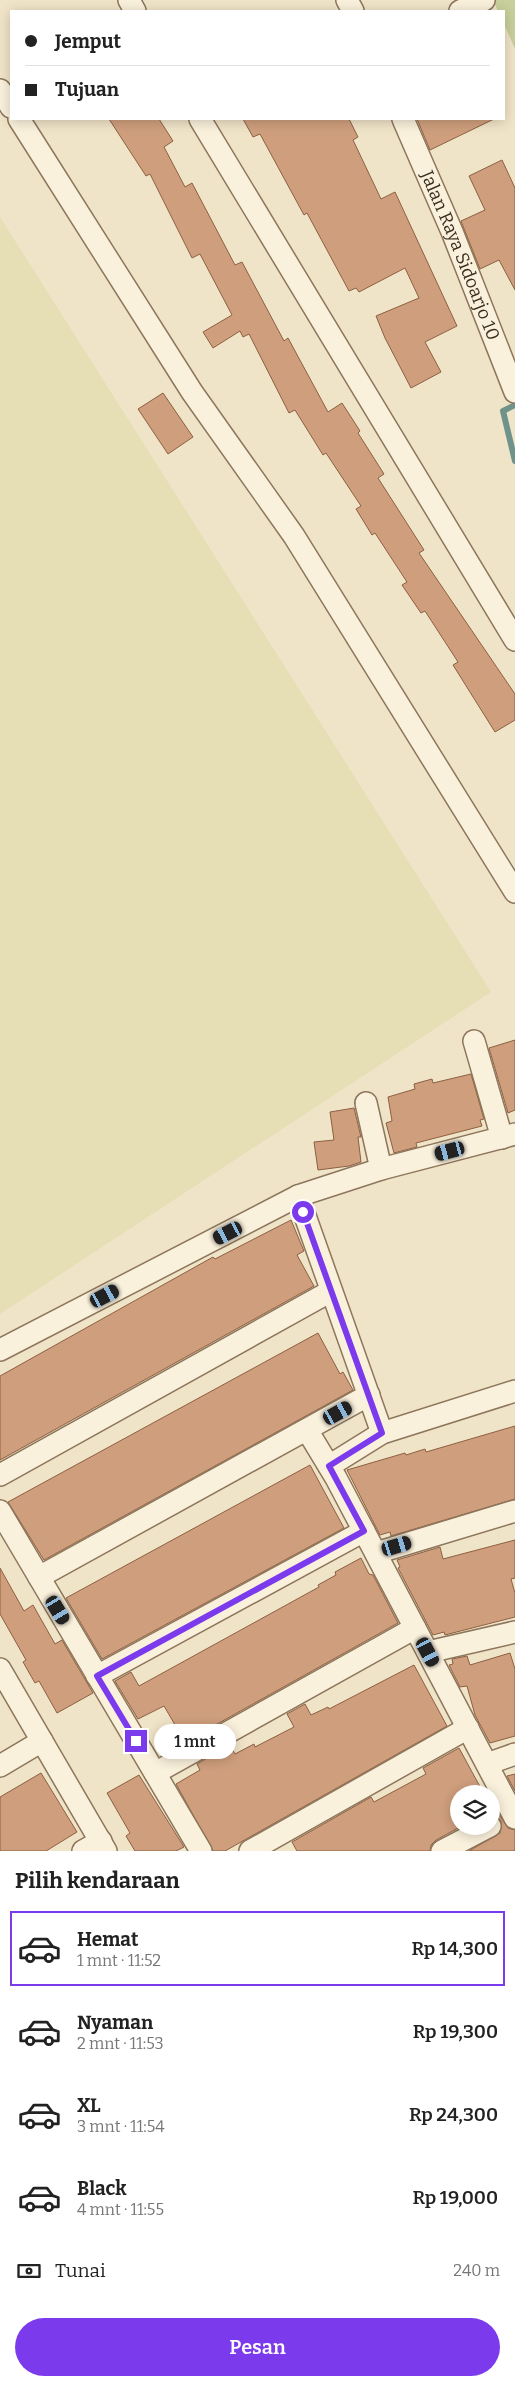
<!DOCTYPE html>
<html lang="id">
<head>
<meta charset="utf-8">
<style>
	:root { --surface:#fff; --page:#f2f2f2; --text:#222; --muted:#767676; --line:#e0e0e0; --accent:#7c3aed }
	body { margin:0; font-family:Bitter,serif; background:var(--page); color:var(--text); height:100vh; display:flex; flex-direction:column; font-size:19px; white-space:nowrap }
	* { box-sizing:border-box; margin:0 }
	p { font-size:16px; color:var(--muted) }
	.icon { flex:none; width:28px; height:28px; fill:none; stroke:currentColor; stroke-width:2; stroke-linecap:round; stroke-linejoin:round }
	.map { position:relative; height:1851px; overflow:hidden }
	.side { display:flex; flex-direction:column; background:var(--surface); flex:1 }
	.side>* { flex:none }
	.hud { position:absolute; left:10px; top:10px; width:495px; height:110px; border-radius:0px; box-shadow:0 2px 12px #0003; display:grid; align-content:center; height:110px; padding:0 15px; background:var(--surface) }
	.buttons { position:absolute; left:450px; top:1785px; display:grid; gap:10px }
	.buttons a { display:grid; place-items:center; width:50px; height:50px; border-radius:50%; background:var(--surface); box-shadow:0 2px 12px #0003; font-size:25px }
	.end { position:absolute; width:22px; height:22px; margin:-11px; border:6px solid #7c3aed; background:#fff; box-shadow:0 0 0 2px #fff }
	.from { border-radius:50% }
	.bubble { position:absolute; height:35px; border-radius:18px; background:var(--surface); box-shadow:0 2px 12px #0003; font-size:16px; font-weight:600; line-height:35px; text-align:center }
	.car { position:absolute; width:15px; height:30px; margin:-15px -8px; border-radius:6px; box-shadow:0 0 4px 1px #0007; background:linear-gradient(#222 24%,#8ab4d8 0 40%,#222 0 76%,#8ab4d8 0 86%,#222 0) }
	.hud b { display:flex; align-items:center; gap:18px; height:48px; font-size:19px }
	.hud b+b { border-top:1px solid var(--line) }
	.hud i { width:12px; height:12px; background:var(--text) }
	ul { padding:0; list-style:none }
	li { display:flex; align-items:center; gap:15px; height:75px; margin:0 10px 8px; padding:0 5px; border:2px solid transparent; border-radius:0px }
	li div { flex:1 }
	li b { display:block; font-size:19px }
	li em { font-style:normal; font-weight:600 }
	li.on { border-color:var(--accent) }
	li>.icon { width:45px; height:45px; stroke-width:1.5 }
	h2 { padding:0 15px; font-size:22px; line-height:60px }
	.pay { display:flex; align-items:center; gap:12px; height:55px; padding:0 15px; font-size:19px }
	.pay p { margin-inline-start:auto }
	.primary-button { display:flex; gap:10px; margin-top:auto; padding:10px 15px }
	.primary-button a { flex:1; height:58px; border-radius:30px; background:var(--accent); color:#fff; font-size:20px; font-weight:600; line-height:58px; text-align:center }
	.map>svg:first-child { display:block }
	.farmland { fill:#e6deb5 }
	.green { fill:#c9cf9b }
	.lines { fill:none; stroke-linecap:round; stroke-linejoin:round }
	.stream { stroke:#6f938a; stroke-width:6 }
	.building { fill:#cf9f7d; stroke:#8d5f41 }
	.minor-casing { stroke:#8d765c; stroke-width:24 }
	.minor { stroke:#faf1dc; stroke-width:21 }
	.route { stroke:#7c3aed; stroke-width:6 }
	.labels { text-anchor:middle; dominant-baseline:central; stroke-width:5; stroke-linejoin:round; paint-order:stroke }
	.street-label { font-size:18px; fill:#3d2e20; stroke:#f7eed8 }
</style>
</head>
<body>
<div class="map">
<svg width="515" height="1851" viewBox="0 0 515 1851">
	<rect width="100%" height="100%" fill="#f0e4c8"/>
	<polygon class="farmland" points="0,217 491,992 0,1314"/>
	<polygon class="green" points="493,0 515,0 515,49 504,24 504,11 498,11"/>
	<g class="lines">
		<polyline class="stream" points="515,405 503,411 515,461"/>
	</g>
	<g class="building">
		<polygon points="109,119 159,119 173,141 164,147 185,187 192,183 235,265 242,262 284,341 288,338 328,412 342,403 360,431 358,433 384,474 378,478 424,550 419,553 515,694 515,720 495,732 453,665 458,662 425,611 421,613 402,585 407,582 375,533 372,535 356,509 361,506 326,453 323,455 295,410 289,413 249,334 243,337 240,331 213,348 203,332 232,315 200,254 192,258 150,174 146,176"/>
		<polygon points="243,119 349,119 358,137 353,140 381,199 395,192 457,326 425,342 441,372 411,388 385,338 376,316 419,298 405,268 359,292 356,288 349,291 307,213 304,215 260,134 253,137"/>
		<polygon points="417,119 494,119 430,150"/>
		<polygon points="502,160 515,188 515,290 499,260 480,269 461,221 485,210 469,176"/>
		<polygon points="163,393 193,437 168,454 138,409"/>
		<polygon points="515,1040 515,1110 508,1113 489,1048"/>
		<polygon points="471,1074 484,1119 480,1120 482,1126 416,1143 417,1147 394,1153 386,1123 392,1121 388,1097 415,1089 414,1084 432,1079 433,1083"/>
		<polygon points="354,1108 361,1137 358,1137 361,1162 349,1166 318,1170 314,1142 334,1140 330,1112"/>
		<polygon points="291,1220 304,1251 297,1255 314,1286 0,1460 0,1376 213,1257 215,1259"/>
		<polygon points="318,1333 340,1374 343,1372 353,1390 44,1560 8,1502"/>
		<polygon points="515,1426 515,1499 391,1536 390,1532 380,1535 347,1470 405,1453 406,1455 425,1449 426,1452"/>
		<polygon points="310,1465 344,1528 102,1659 66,1598"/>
		<polygon points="515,1540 515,1578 511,1579 515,1593 515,1617 445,1635 444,1632 433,1635 398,1568 400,1567 397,1560 440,1547 443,1559"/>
		<polygon points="361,1558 369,1574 373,1575 398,1623 185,1742 164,1706 138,1719 115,1681 131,1672 139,1686 319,1587 318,1585 336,1575 335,1572"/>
		<polygon points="0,1568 24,1611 33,1605 55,1644 62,1640 93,1693 57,1713 39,1681 35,1683 23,1662 26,1660 0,1614"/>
		<polygon points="510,1653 515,1669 515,1736 490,1743 475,1715 467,1686 460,1687 449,1665 453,1664 452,1659 467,1656 470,1665"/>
		<polygon points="414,1665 447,1726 225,1851 213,1851 176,1784 200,1770 197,1764 230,1745 235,1754 254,1744 255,1747 294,1727 287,1714 305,1704 311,1715 328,1707 329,1709"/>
		<polygon points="459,1748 484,1794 459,1794 459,1826 462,1826 436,1840 431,1845 430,1851 297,1851 292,1842 371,1797 374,1802 426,1774 423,1768"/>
		<polygon points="41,1773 77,1832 46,1851 0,1851 0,1797"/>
		<polygon points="515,1774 515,1791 507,1776"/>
		<polygon points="139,1775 184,1847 176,1851 135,1851 126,1836 130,1833 107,1793"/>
		<polygon points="499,1814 508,1828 515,1830 515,1851 469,1851 500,1833 501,1821 495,1815"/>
	</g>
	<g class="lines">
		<defs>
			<g id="minor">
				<polyline points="129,0 135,11"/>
				<polyline points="347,0 353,11"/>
				<polyline points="460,11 484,0"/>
				<polyline points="0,90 11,107"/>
				<polyline points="19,119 192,392 294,536 515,892"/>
				<polyline points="200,119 515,640"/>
				<path id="s1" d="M403,119L453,234L515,392"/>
				<polyline points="474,1041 502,1138"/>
				<polyline points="366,1103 381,1169"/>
				<polyline points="298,1196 382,1433"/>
				<polyline points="0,1350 298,1196 381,1169 515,1134"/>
				<polyline points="307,1430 336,1478 515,1818"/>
				<polyline points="329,1466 382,1433 515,1391"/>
				<polyline points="0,1475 331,1291"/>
				<polyline points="0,1511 201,1851"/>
				<polyline points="376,1553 515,1511"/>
				<polyline points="39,1577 369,1395"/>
				<polyline points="428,1652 515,1632"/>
				<polyline points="0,1669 106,1851"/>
				<polyline points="97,1676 364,1531"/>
				<polyline points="487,1764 515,1754"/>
				<polyline points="0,1766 42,1741"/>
				<polyline points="155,1773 415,1628"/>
				<polyline points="83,1851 101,1841"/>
				<polyline points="250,1851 468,1728"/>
				<polyline points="442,1851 490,1826"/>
			</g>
		</defs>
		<use href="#minor" class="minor-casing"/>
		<use href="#minor" class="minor"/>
	</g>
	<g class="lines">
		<polyline class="route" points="136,1741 97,1676 364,1531 329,1466 382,1433 303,1212"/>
	</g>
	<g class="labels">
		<g class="street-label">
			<text stroke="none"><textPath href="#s1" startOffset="148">Jalan Raya Sidoarjo 10</textPath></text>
		</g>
	</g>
</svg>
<div class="buttons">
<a><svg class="icon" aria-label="layers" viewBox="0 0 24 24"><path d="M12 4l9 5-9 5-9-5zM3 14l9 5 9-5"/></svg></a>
</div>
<i class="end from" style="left:303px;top:1212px"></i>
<i class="end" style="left:136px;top:1741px"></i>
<div class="bubble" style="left:154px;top:1724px;width:82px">1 mnt</div>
<i class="car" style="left:450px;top:1151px;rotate:255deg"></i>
<i class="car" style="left:228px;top:1233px;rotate:243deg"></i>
<i class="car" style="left:105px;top:1296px;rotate:62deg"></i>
<i class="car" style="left:338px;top:1413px;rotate:61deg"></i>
<i class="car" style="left:397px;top:1546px;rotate:73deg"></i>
<i class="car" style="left:58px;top:1610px;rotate:149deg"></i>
<i class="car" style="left:428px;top:1652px;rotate:152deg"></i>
<div class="hud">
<b><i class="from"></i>Jemput</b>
<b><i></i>Tujuan</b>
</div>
</div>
<section class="side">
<h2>Pilih kendaraan</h2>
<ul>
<li class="on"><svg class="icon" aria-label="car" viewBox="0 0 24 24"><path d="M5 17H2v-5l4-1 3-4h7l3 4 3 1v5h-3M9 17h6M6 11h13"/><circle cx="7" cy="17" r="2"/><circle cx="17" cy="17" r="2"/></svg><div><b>Hemat</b><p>1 mnt · 11:52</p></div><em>Rp 14,300</em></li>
<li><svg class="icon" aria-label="car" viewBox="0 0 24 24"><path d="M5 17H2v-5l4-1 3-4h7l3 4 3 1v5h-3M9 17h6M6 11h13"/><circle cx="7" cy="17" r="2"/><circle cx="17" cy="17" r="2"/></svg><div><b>Nyaman</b><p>2 mnt · 11:53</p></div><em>Rp 19,300</em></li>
<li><svg class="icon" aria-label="car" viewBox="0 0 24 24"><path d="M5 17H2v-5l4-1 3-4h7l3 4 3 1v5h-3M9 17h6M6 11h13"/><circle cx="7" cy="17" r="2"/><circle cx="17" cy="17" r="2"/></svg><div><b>XL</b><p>3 mnt · 11:54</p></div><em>Rp 24,300</em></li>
<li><svg class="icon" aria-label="car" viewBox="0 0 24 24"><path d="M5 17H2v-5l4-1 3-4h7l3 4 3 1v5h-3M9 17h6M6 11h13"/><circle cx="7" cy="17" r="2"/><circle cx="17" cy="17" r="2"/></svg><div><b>Black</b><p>4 mnt · 11:55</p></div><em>Rp 19,000</em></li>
</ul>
<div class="pay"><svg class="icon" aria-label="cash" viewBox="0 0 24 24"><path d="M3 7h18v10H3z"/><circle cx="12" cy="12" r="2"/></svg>Tunai<p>240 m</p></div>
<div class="primary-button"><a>Pesan</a></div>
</section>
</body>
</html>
